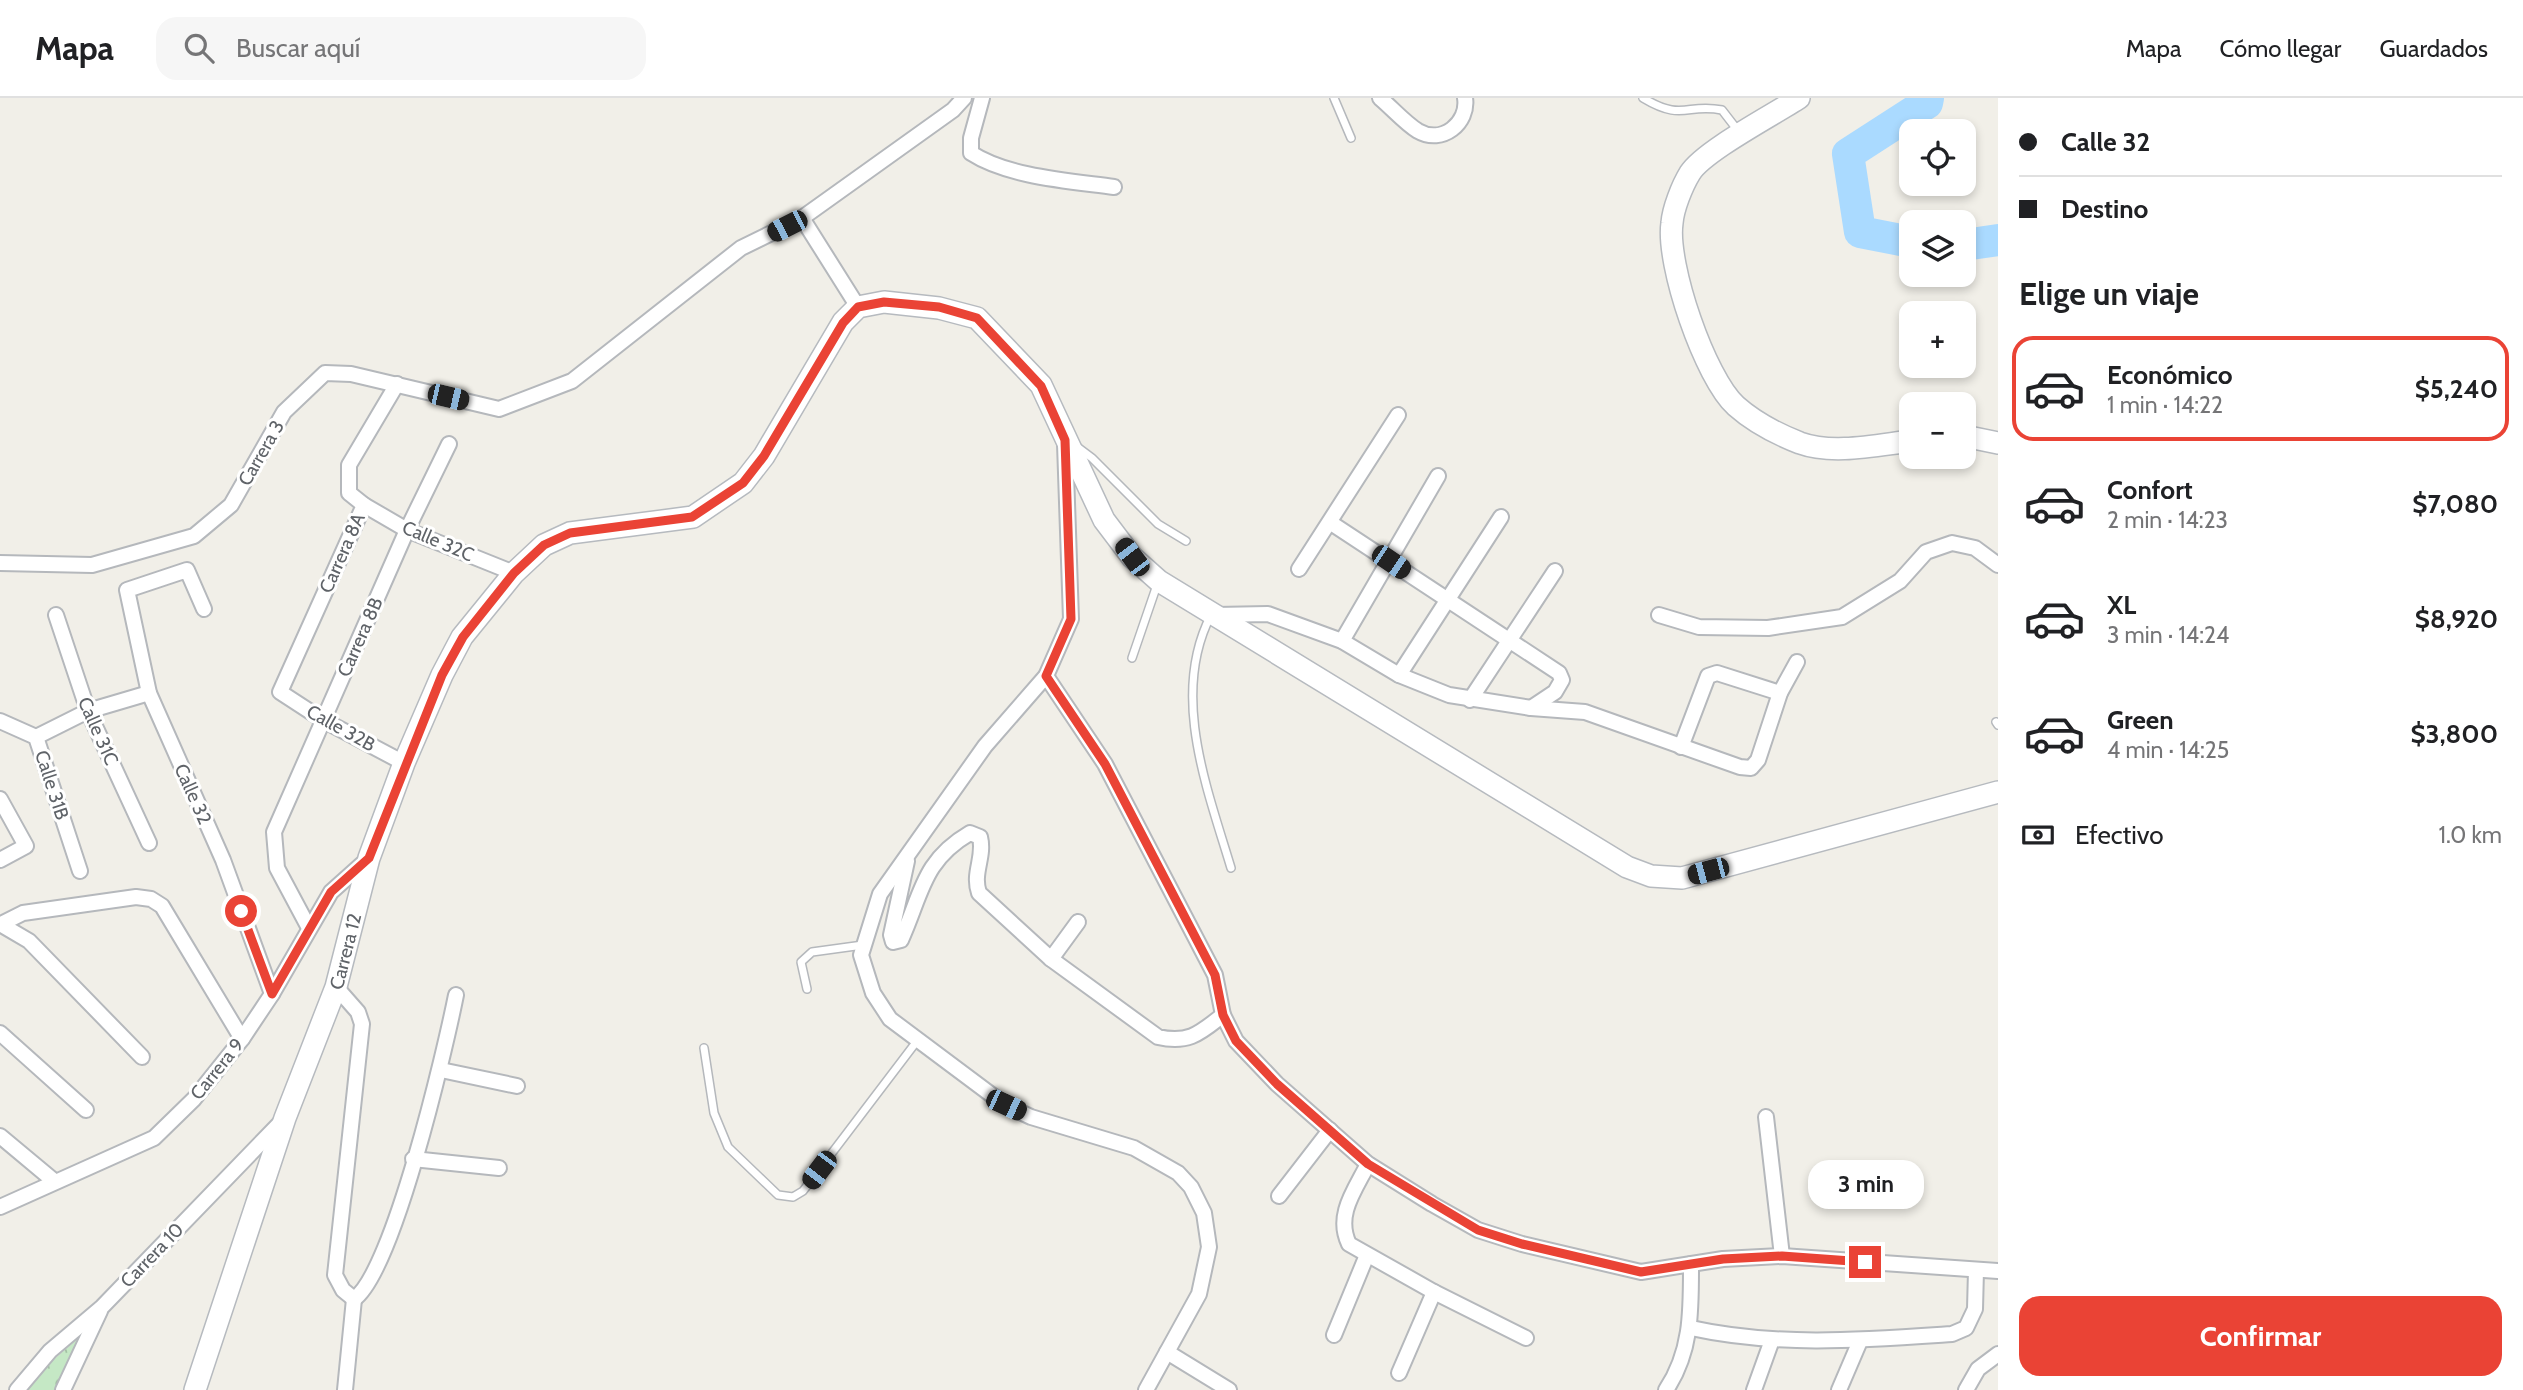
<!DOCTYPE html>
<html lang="es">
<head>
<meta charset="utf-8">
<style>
	:root { --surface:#fff; --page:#f6f6f6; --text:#202124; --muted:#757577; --line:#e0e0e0; --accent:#ea4335 }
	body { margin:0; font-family:Cabin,sans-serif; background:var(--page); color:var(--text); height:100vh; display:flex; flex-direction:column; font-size:26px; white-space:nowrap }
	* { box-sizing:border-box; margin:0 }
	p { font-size:23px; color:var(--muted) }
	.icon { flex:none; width:38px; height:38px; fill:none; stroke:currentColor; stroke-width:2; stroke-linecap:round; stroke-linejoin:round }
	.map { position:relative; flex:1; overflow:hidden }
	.panel { display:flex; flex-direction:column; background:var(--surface); width:525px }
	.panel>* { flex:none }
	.banner { display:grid; align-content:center; height:154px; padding:0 21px; background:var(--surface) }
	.buttons { position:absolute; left:1899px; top:21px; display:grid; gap:14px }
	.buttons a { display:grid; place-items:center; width:77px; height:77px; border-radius:14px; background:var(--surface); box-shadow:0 4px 10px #0003; font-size:35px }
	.end { position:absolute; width:32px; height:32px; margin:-16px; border:9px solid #ea4335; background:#fff; box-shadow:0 0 0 4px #fff }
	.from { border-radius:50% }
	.bubble { position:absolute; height:49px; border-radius:21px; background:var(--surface); box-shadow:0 4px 10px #0003; font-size:23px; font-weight:800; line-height:49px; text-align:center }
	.car { position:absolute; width:21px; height:42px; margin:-21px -10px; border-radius:9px; box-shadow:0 0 5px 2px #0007; background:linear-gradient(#222 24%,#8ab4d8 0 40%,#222 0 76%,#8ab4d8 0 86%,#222 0) }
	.banner b { display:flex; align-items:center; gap:24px; height:66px; font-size:26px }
	.banner b+b { border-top:2px solid var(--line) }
	.banner i { width:18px; height:18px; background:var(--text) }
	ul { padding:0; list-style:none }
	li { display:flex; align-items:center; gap:21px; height:105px; margin:0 14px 10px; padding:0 7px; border:4px solid transparent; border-radius:21px }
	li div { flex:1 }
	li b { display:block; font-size:26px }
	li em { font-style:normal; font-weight:800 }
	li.active { border-color:var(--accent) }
	li>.icon { width:63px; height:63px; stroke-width:1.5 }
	h2 { padding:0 21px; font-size:32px; line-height:84px }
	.pay { display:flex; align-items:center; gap:18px; height:77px; padding:0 21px; font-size:26px }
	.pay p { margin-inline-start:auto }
	.action { display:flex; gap:14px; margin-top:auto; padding:14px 21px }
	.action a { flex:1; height:80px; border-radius:21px; background:var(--accent); color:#fff; font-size:28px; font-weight:800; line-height:80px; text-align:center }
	header { display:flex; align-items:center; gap:42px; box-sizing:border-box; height:98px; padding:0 35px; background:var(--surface); border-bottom:2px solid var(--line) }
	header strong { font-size:33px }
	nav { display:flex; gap:38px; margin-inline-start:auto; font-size:24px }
	.search { width:490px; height:63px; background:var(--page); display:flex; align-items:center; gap:18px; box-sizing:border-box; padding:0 24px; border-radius:21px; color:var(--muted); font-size:26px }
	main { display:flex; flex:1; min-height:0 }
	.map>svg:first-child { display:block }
	.park { fill:url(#park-crowns) }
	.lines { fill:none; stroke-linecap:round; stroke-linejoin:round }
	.river { stroke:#aadaff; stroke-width:32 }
	.lane-casing { stroke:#b5b8bc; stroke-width:10 }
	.street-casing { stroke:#b5b8bc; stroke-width:18 }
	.secondary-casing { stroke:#b6babf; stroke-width:24 }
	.lane { stroke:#fff; stroke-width:7 }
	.street { stroke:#fff; stroke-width:14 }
	.secondary { stroke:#fff; stroke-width:21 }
	.route { stroke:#ea4335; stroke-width:9 }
	.labels { text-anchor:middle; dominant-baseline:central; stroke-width:6; stroke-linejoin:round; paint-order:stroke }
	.street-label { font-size:19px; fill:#5f6368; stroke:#fff }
</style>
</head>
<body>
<header>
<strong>Mapa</strong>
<div class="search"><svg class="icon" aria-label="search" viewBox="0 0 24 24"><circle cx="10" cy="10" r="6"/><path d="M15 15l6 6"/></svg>Buscar aquí</div>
<nav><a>Mapa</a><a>Cómo llegar</a><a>Guardados</a></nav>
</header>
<main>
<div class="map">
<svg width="1998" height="1292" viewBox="0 0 1998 1292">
	<defs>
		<pattern id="park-crowns" width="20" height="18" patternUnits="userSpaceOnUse" patternTransform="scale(1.75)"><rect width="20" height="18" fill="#c5e8c5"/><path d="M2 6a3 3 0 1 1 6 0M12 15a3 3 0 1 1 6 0" fill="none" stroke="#a3c0a4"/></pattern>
	</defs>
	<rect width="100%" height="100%" fill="#f1efe8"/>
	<polygon class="park" points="88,1232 58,1292 25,1292 39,1274"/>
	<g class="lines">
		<g class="river">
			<polyline points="1911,144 1860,134 1848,56 1927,5 1928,0"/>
			<polyline points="1964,147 1998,142"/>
		</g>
		<defs>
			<g id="lane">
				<polyline points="1334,0 1351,40"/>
				<path d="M1643,0C1683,24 1686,5 1722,12L1739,34"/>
				<polyline points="1076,348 1092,360 1158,426 1186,443"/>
				<path d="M1211,517C1170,596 1207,690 1231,770"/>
				<polyline points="1132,560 1157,487"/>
				<polyline points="1996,624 1998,627"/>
				<polyline points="807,891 801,864 812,854 863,847"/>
				<polyline points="704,950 714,1015 728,1049 778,1097 793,1099 803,1093 917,943"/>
			</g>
			<g id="street">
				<path d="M982,0L971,40V55C1008,79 1070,83 1114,89"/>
				<path d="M1380,0C1392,10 1405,25 1418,33C1442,47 1469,25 1465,0"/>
				<polyline points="802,120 858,209"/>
				<polyline points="397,286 349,367 349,395 364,407 280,594 323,622 404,665"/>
				<polyline points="1065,346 1071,521 1046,578 985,648 880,796 861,857 873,895 890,921 1005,1007 1031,1019 1134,1050 1178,1075 1191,1089 1204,1115 1209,1149 1199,1196 1146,1292"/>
				<polyline points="364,407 407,432 514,475"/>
				<polyline points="1331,425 1559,575 1562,582 1555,594 1531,610"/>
				<polyline points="0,465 92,467 194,438 231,407 284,314 325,275 351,276 499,311 572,283 741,150 802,120 953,12 964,0"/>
				<polyline points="1299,471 1398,317"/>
				<polyline points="204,511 187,472 127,492 149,595 223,762 272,896"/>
				<polyline points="56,517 88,613 149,745"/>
				<polyline points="1216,517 1268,516 1342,543 1399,577 1449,597 1531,610 1585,614 1740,669 1751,670 1758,662 1780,595 1797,564"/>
				<polyline points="1659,517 1699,529 1768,530 1842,519 1900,483 1926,454 1952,445 1975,450 1998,467"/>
				<polyline points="1342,543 1438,378"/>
				<polyline points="1399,577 1501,419"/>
				<polyline points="1046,578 1105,666 1215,877 1223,917 1236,943 1277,986 1368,1066 1432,1106 1478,1132 1522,1146 1641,1174 1723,1161 1782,1158 1998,1173"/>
				<polyline points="1470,602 1555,473"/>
				<polyline points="0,623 36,639 80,773"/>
				<polyline points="36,639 88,613 149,595"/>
				<polyline points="1681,649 1708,578 1717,575 1780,595"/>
				<polyline points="0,701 26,748 0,762"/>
				<path d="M907,763L891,837L893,844L901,842C922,796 922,763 970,735L980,739C985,759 972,775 979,795L1051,861L1158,939C1189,946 1200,935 1223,917"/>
				<polyline points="0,826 29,843 142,959"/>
				<polyline points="1,826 23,815 136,799 151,801 162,808 242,941"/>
				<polyline points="309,830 277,770 274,734 407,432 449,346"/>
				<polyline points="1051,861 1078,824"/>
				<path d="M336,889L358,914L362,926L335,1177L343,1192L354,1201C393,1175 445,952 456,897"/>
				<polyline points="0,935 86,1012"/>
				<polyline points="441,972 517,988"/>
				<polyline points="1766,1019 1782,1158"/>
				<polyline points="0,1038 54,1083"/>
				<polyline points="413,1061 499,1070"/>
				<path d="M1368,1066C1355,1092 1335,1117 1349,1146L1434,1194L1526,1240"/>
				<polyline points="1279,1098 1330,1032"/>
				<polyline points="0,1109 154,1040 194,1001 242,941 272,896 331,794 369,760"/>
				<path d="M1691,1230C1777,1249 1864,1242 1952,1236L1966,1230L1975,1211L1976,1172"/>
				<polyline points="1334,1237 1367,1157"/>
				<polyline points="1167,1254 1229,1292"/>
				<polyline points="1399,1275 1434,1194"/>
				<polyline points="17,1292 50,1253 102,1209 281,1024"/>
				<polyline points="63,1292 100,1213"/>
				<polyline points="345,1292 354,1201"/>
				<path d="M1666,1292C1692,1253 1691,1212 1691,1166"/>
				<polyline points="1754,1292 1772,1242"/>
				<polyline points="1839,1292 1860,1243"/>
				<polyline points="1966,1292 1978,1271 1998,1256"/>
			</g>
			<g id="secondary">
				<path d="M1799,0C1773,17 1704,53 1690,75C1682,88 1673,111 1672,125C1666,166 1705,280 1736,308C1754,324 1777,336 1800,345C1833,357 1877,347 1911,343"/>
				<polyline points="1964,338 1998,345"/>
				<path id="s1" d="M195,1292L285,1020L336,889L369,760L404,665L442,577L462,539L514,475L544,447L570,435L693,419L743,385L764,358L843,224L858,209L884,204L939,210L977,220L1041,287L1104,422L1132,459L1159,483L1627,769L1651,778L1682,780L1998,694"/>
			</g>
		</defs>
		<use href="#lane" class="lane-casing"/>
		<use href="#street" class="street-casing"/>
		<use href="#secondary" class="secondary-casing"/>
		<use href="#lane" class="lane"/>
		<use href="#street" class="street"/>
		<use href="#secondary" class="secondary"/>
	</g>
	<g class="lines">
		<polyline class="route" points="241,813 272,896 331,794 369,760 442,577 463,539 514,475 544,447 570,435 692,419 743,385 764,358 843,225 858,209 884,204 939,209 977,220 1041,288 1065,342 1071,521 1046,578 1105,666 1215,877 1223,917 1236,943 1277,986 1368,1066 1478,1132 1522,1146 1641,1174 1723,1161 1782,1158 1865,1164"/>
	</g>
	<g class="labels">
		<g class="street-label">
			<text transform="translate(261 355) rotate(-60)">Carrera 3</text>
			<text transform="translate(438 443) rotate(23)">Calle 32C</text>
			<text transform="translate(342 455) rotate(-66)">Carrera 8A</text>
			<text transform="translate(360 539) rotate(-66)">Carrera 8B</text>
			<text transform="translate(341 630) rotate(29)">Calle 32B</text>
			<text transform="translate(98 633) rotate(66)">Calle 31C</text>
			<text transform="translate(52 687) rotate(72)">Calle 31B</text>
			<text transform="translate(193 696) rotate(66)">Calle 32</text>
			<text stroke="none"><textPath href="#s1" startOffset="464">Carrera 12</textPath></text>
			<text transform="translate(217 971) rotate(-51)">Carrera 9</text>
			<text transform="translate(152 1157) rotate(-46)">Carrera 10</text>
		</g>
	</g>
</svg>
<div class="buttons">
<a><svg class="icon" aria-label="locate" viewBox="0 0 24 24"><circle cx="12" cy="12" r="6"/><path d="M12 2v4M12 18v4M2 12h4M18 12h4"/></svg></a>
<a><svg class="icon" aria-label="layers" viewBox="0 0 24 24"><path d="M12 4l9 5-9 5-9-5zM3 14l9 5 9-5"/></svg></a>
<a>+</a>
<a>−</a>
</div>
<i class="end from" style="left:241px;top:813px"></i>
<i class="end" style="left:1865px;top:1164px"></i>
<div class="bubble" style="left:1808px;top:1062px;width:116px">3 min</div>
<i class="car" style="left:787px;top:128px;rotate:243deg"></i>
<i class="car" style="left:448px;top:299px;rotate:103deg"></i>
<i class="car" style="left:1132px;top:459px;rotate:323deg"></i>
<i class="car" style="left:1391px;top:464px;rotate:124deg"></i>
<i class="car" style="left:1708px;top:773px;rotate:255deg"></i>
<i class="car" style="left:1006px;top:1007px;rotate:115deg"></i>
<i class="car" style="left:819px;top:1072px;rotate:217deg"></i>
</div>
<section class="panel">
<div class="banner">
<b><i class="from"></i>Calle 32</b>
<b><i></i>Destino</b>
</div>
<h2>Elige un viaje</h2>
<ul>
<li class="active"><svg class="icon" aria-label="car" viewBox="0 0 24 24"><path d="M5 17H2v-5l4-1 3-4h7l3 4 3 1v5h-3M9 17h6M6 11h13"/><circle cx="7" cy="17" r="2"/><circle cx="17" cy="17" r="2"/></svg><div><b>Económico</b><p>1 min · 14:22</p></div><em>$5,240</em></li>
<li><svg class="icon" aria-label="car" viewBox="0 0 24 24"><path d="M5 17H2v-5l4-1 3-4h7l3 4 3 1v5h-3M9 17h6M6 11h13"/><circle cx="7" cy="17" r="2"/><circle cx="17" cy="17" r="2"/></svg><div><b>Confort</b><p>2 min · 14:23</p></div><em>$7,080</em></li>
<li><svg class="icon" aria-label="car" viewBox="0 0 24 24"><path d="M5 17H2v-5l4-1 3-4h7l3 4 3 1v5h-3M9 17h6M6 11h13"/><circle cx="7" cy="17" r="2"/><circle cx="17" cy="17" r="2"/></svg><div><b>XL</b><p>3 min · 14:24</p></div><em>$8,920</em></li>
<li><svg class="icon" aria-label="car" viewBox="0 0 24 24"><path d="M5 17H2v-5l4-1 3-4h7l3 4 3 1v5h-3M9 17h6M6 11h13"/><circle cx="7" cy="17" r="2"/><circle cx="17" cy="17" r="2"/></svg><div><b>Green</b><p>4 min · 14:25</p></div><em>$3,800</em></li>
</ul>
<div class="pay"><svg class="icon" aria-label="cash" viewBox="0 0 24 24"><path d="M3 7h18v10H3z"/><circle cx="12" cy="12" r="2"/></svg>Efectivo<p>1.0 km</p></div>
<div class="action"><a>Confirmar</a></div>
</section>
</main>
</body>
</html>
